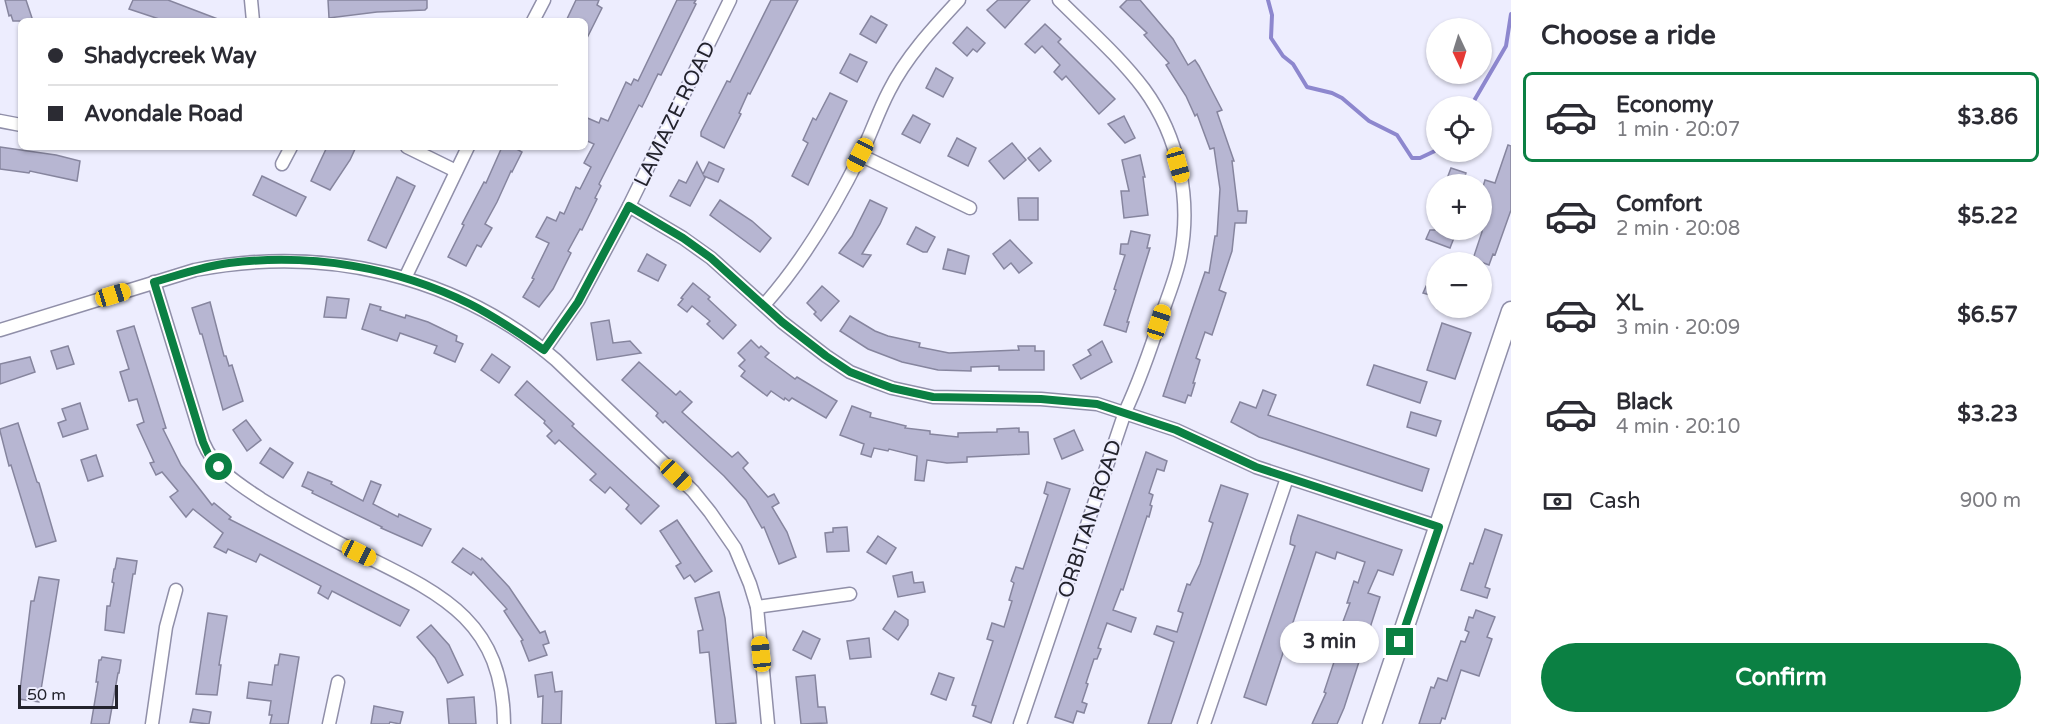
<!DOCTYPE html>
<html lang="en">
<head>
<meta charset="utf-8">
<style>
	:root { --surface:#fff; --page:#f7f7f7; --text:#2b2b33; --muted:#7c7c81; --line:#e1e1e2; --accent:#0b8043 }
	body { margin:0; font-family:"Varela Round",sans-serif; background:var(--page); color:var(--text); height:100vh; display:flex; flex-direction:column; font-size:22px; white-space:nowrap }
	* { box-sizing:border-box; margin:0 }
	p { font-size:20px; color:var(--muted) }
	.icon { flex:none; width:33px; height:33px; fill:none; stroke:currentColor; stroke-width:2; stroke-linecap:round; stroke-linejoin:round }
	.map { position:relative; flex:1; overflow:hidden }
	.side { display:flex; flex-direction:column; background:var(--surface); width:540px }
	.side>* { flex:none }
	.top-card { position:absolute; left:18px; top:18px; width:570px; height:132px; border-radius:9px; box-shadow:0 2px 4px #0004; display:grid; align-content:center; height:132px; padding:0 30px; background:var(--surface) }
	.needle { width:39px; rotate:176deg }
	.fabs { position:absolute; left:1426px; top:18px; display:grid; gap:12px }
	.fabs a { display:grid; place-items:center; width:66px; height:66px; border-radius:50%; background:var(--surface); box-shadow:0 2px 4px #0004; font-size:30px }
	.scale { position:absolute; left:18px; bottom:15px; width:100px; box-sizing:border-box; padding-left:6px; border:3px solid #23232d; border-top:0; font-size:16px; line-height:21px; white-space:nowrap; color:#23232d; -webkit-text-stroke:4px #ededfe; paint-order:stroke }
	.end { position:absolute; width:27px; height:27px; margin:-14px; border:8px solid #0b8043; background:#fff; box-shadow:0 0 0 3px #fff }
	.from { border-radius:50% }
	.bubble { position:absolute; height:42px; border-radius:21px; background:var(--surface); box-shadow:0 2px 4px #0004; font-size:20px; font-weight:800; line-height:42px; text-align:center }
	.car { position:absolute; width:18px; height:36px; margin:-18px -9px; border-radius:8px; box-shadow:0 0 4px 2px #0007; background:linear-gradient(#f5c518 24%,#345 0 40%,#f5c518 0 76%,#345 0 86%,#f5c518 0) }
	.top-card b { display:flex; align-items:center; gap:21px; height:57px; font-size:22px }
	.top-card b+b { border-top:2px solid var(--line) }
	.top-card i { width:15px; height:15px; background:var(--text) }
	ul { padding:0; list-style:none }
	li { display:flex; align-items:center; gap:18px; height:90px; margin:0 12px 9px; padding:0 18px; border:3px solid transparent; border-radius:9px }
	li div { flex:1 }
	li b { display:block; font-size:22px }
	li em { font-style:normal; font-weight:800 }
	li.on { border-color:var(--accent) }
	li>.icon { width:54px; height:54px; stroke-width:1.5 }
	h2 { padding:0 30px; font-size:27px; line-height:72px }
	.pay { display:flex; align-items:center; gap:15px; height:66px; padding:0 30px; font-size:22px }
	.pay p { margin-inline-start:auto }
	.action { display:flex; gap:12px; margin-top:auto; padding:12px 30px }
	.action a { flex:1; height:69px; border-radius:36px; background:var(--accent); color:#fff; font-size:24px; font-weight:800; line-height:69px; text-align:center }
	main { display:flex; flex:1; min-height:0 }
	.map>svg:first-child { display:block }
	.lines { fill:none; stroke-linecap:round; stroke-linejoin:round }
	.stream { stroke:#8d87ce; stroke-width:4 }
	.building { fill:#b7b6d2; stroke:#86859e; stroke-width:1.5 }
	.street-casing { stroke:#908fa9; stroke-width:15 }
	.secondary-casing { stroke:#908fa9; stroke-width:21 }
	.street { stroke:#fff; stroke-width:12 }
	.secondary { stroke:#fff; stroke-width:18 }
	.route { stroke:#0b8043; stroke-width:8 }
	.labels { text-anchor:middle; dominant-baseline:central; stroke-width:4.5; stroke-linejoin:round; paint-order:stroke }
	.street-label { font-size:21px; fill:#23232d; stroke:#ededfe }
</style>
</head>
<body>
<main>
<div class="map">
<svg width="1511" height="724" viewBox="0 0 1511 724">
	<rect width="100%" height="100%" fill="#ededfe"/>
	<g class="lines">
		<g class="stream">
			<polyline points="1268,0 1272,15 1271,38 1283,56 1293,64 1307,87 1332,93 1342,98 1369,121 1397,135 1412,158 1420,158 1437,150"/>
			<polyline points="1471,106 1506,46 1511,14"/>
		</g>
	</g>
	<g class="building">
		<polygon points="5,0 26,0 33,21 13,21 11,15 9,16"/>
		<polygon points="133,0 168,0 223,21 165,21 129,9"/>
		<polygon points="328,0 427,0 427,8 425,10 377,12 329,18"/>
		<polygon points="576,0 599,0 597,5 602,8 585,42 585,21 566,21"/>
		<polygon points="677,0 696,0 694,3 696,4 661,75 658,74 642,107 639,105 599,184 601,186 595,198 597,199 582,230 580,229 568,251 571,253 553,289 539,307 523,297 534,279 532,278 549,243 536,237 547,217 556,221 560,212 564,214 576,187 580,189 591,167 584,163 594,144 585,140 585,117 599,123 601,118 608,121 626,82 631,85 634,79 638,81"/>
		<polygon points="771,0 798,0 750,94 748,93 739,113 741,114 724,148 701,136 701,132 727,81 730,82"/>
		<polygon points="998,0 1030,0 1005,28 987,10"/>
		<polygon points="1127,0 1140,0 1173,39 1188,65 1195,60 1199,66 1222,110 1217,112 1234,161 1232,161 1238,211 1247,211 1246,223 1235,223 1232,251 1219,290 1226,293 1212,335 1205,332 1196,358 1200,360 1193,383 1195,383 1191,396 1188,395 1185,403 1163,396 1205,272 1209,273 1215,236 1217,236 1220,189 1214,148 1210,149 1197,114 1195,116 1186,96 1166,65 1169,63 1144,35 1147,33 1120,7"/>
		<polygon points="871,16 887,25 876,43 860,34"/>
		<polygon points="1045,24 1061,39 1058,42 1115,99 1099,114 1066,76 1062,80 1054,72 1060,65 1042,46 1035,53 1025,44"/>
		<polygon points="967,27 985,43 977,52 973,49 967,56 953,43"/>
		<polygon points="850,54 867,62 857,82 840,73"/>
		<polygon points="936,68 953,78 943,97 926,88"/>
		<polygon points="830,93 847,101 808,185 792,176 808,143 803,140 813,118 816,120"/>
		<polygon points="913,115 930,124 920,143 902,134"/>
		<polygon points="1124,116 1135,138 1125,143 1108,124"/>
		<polygon points="957,138 976,148 968,166 948,156"/>
		<polygon points="1012,143 1026,160 1004,179 989,161"/>
		<polygon points="1508,145 1511,146 1511,210 1495,255 1493,254 1489,265 1473,259 1482,232 1482,190 1485,180 1495,183"/>
		<polygon points="0,147 56,155 80,161 77,181 30,171 29,173 0,169"/>
		<polygon points="327,147 356,147 350,160 330,190 311,181"/>
		<polygon points="502,147 513,147 522,152 512,172 511,171 497,202 485,224 492,228 481,247 477,245 466,266 448,257 464,225 462,224 484,182 486,183"/>
		<polygon points="1040,148 1051,161 1039,171 1028,158"/>
		<polygon points="1140,155 1145,177 1143,177 1148,215 1124,218 1121,191 1129,191 1122,160"/>
		<polygon points="697,162 703,174 709,162 724,169 718,182 704,176 705,178 690,206 670,196 679,180 686,183"/>
		<polygon points="1451,168 1466,173 1462,184 1445,184"/>
		<polygon points="262,176 306,197 296,216 253,195"/>
		<polygon points="397,177 415,186 386,248 368,240"/>
		<polygon points="1018,198 1038,198 1038,220 1019,220"/>
		<polygon points="720,200 752,221 771,238 760,252 710,215"/>
		<polygon points="870,200 887,208 880,224 862,254 871,255 863,267 839,253 852,236"/>
		<polygon points="916,227 935,237 927,252 923,252 907,244"/>
		<polygon points="1430,230 1457,230 1450,248 1426,239"/>
		<polygon points="1131,231 1150,235 1147,248 1150,248 1127,322 1129,322 1126,332 1104,325 1116,290 1114,289 1125,255 1120,254 1121,244 1128,244"/>
		<polygon points="1010,240 1032,263 1019,273 1011,263 1004,269 993,254"/>
		<polygon points="948,249 969,256 965,274 943,269"/>
		<polygon points="647,254 666,265 658,281 638,271"/>
		<polygon points="1437,262 1437,297 1423,293"/>
		<polygon points="693,283 710,297 708,299 736,325 723,339 707,324 710,321 692,306 687,312 678,305 683,299 681,298"/>
		<polygon points="822,286 839,301 821,321 814,314 816,312 807,303"/>
		<polygon points="327,297 349,299 346,318 324,317"/>
		<polygon points="210,302 224,356 226,356 229,366 232,365 243,401 223,410 202,334 200,334 192,308"/>
		<polygon points="370,304 381,307 380,310 405,318 406,315 428,322 457,336 456,341 463,344 455,362 434,353 437,346 400,333 397,341 362,329"/>
		<polygon points="850,316 875,331 888,336 920,343 919,347 949,353 1019,350 1018,346 1035,346 1035,351 1044,351 1044,370 999,370 999,366 971,367 971,371 938,370 902,362 868,349 840,331"/>
		<polygon points="609,320 613,343 630,341 641,353 597,360 591,323"/>
		<polygon points="1442,323 1471,333 1455,379 1427,370"/>
		<polygon points="134,326 166,428 163,429 181,465 212,505 214,503 231,517 229,519 409,610 400,626 332,591 328,599 318,593 321,586 260,554 256,562 228,549 226,553 214,547 223,533 193,509 186,517 170,497 178,491 162,472 156,475 150,463 154,462 137,425 144,422 137,399 129,401 120,372 129,369 117,331"/>
		<polygon points="751,340 759,348 761,346 769,353 765,357 795,379 797,377 837,401 826,418 792,398 789,401 785,398 784,400 771,391 767,396 741,376 745,371 739,366 745,360 738,353"/>
		<polygon points="1102,341 1112,362 1081,379 1073,365 1091,355 1088,350"/>
		<polygon points="68,346 74,364 57,369 51,351"/>
		<polygon points="492,354 510,367 499,383 481,370"/>
		<polygon points="30,357 35,372 0,384 0,364"/>
		<polygon points="639,362 676,395 680,391 692,402 682,412 732,457 738,452 748,463 743,468 768,497 774,494 779,503 772,507 787,532 796,557 779,564 764,527 762,528 746,500 724,476 665,421 663,423 656,416 658,413 622,380"/>
		<polygon points="1374,365 1427,382 1420,403 1367,385"/>
		<polygon points="527,381 574,424 572,426 659,506 641,524 626,509 629,505 610,487 605,493 590,480 596,474 559,440 555,444 547,436 552,431 544,423 545,421 515,395"/>
		<polygon points="1263,390 1276,395 1268,415 1429,469 1422,491 1259,437 1231,422 1240,402 1256,408"/>
		<polygon points="80,403 88,429 63,437 58,423 66,420 62,409"/>
		<polygon points="852,406 871,413 870,417 906,426 905,428 930,431 930,434 958,437 958,433 997,432 997,429 1019,428 1019,432 1028,432 1029,454 967,457 967,462 947,463 927,460 924,481 915,480 917,456 889,449 888,451 874,448 871,457 861,454 864,444 840,435"/>
		<polygon points="1411,412 1441,421 1436,436 1407,427"/>
		<polygon points="246,420 261,440 247,451 233,430"/>
		<polygon points="18,423 37,482 39,483 56,541 36,547 11,465 9,466 0,431 0,429"/>
		<polygon points="1074,430 1083,450 1062,459 1054,439"/>
		<polygon points="270,448 293,463 283,478 260,463"/>
		<polygon points="1146,452 1167,461 1164,471 1157,469 1149,493 1153,495 1150,505 1152,506 1149,517 1147,516 1123,590 1121,589 1113,610 1136,618 1131,632 1107,623 1098,648 1101,649 1097,659 1094,659 1086,683 1088,684 1082,702 1087,704 1084,713 1077,711 1073,723 1055,717"/>
		<polygon points="96,455 103,476 88,481 81,460"/>
		<polygon points="308,472 332,482 331,484 363,501 371,481 381,485 373,504 398,517 399,514 431,529 422,546 381,528 382,527 312,493 313,491 302,486"/>
		<polygon points="1047,482 1070,489 991,723 973,716 976,706 972,705 993,641 987,639 992,623 1004,627 1012,601 1009,600 1014,583 1011,581 1016,567 1023,569 1048,495 1044,493"/>
		<polygon points="1221,485 1248,494 1171,724 1148,724 1174,642 1154,634 1157,626 1177,632 1183,613 1178,611 1187,584 1190,585 1200,564 1213,523 1209,521"/>
		<polygon points="1298,515 1402,550 1393,575 1378,570 1368,593 1380,597 1344,708 1337,724 1312,724 1326,693 1324,692 1334,662 1329,660 1333,646 1339,648 1346,628 1341,627 1350,603 1347,603 1354,581 1358,583 1365,562 1337,552 1335,559 1316,552 1266,705 1244,697 1295,546 1290,544 1291,537"/>
		<polygon points="677,520 712,571 695,582 690,575 684,579 676,566 681,563 660,531"/>
		<polygon points="847,527 849,551 827,552 825,533 833,532 833,528"/>
		<polygon points="1485,529 1502,535 1485,587 1490,589 1487,598 1461,590 1470,563 1473,564"/>
		<polygon points="878,536 896,548 886,564 867,552"/>
		<polygon points="463,548 481,560 482,558 509,587 540,633 545,631 549,643 543,645 547,655 529,661 521,641 523,640 504,611 507,609 473,572 471,575 452,562"/>
		<polygon points="117,558 137,561 135,574 133,574 124,633 105,630 107,606 110,606 114,583 112,582 114,569 115,569"/>
		<polygon points="912,572 914,583 923,582 925,592 898,597 893,576"/>
		<polygon points="39,577 59,580 39,702 19,699 31,601 34,601"/>
		<polygon points="719,592 725,618 736,723 724,724 716,724 709,652 700,653 698,631 703,630 695,598"/>
		<polygon points="1476,610 1495,617 1487,637 1492,639 1479,676 1461,670 1445,719 1442,718 1440,724 1419,724 1431,687 1434,688 1438,678 1447,681 1461,641 1465,642 1469,632 1465,630 1469,617 1473,618"/>
		<polygon points="895,611 908,620 908,625 898,640 883,629"/>
		<polygon points="208,613 227,616 219,665 221,665 217,695 196,694"/>
		<polygon points="431,625 449,645 463,675 448,683 435,658 417,637"/>
		<polygon points="803,631 820,639 811,659 793,650"/>
		<polygon points="869,638 871,657 850,659 847,641"/>
		<polygon points="280,654 299,657 288,724 270,724 272,715 269,715 271,701 247,698 249,682 272,685 275,665 278,665"/>
		<polygon points="102,657 121,660 119,673 118,673 109,724 91,724 98,682 96,682 99,660 101,660"/>
		<polygon points="552,672 555,692 562,691 561,724 542,724 543,696 538,697 535,675"/>
		<polygon points="939,673 954,678 946,700 931,694"/>
		<polygon points="815,675 818,707 825,707 827,723 801,724 796,677"/>
		<polygon points="474,697 476,724 449,724 447,699"/>
		<polygon points="374,706 403,712 400,724 390,722 389,724 371,724"/>
		<polygon points="193,709 211,712 209,724 190,722"/>
	</g>
	<g class="lines">
		<defs>
			<g id="street">
				<polyline points="251,0 253,21"/>
				<polyline points="533,21 544,0"/>
				<polyline points="0,121 21,125"/>
				<polyline points="407,147 456,171"/>
				<polyline points="860,155 970,208"/>
				<polyline points="282,164 291,147"/>
				<polyline points="629,206 683,238 711,258 782,322 826,356 850,372 873,381 892,388 933,397 1041,399 1097,404 1176,430 1256,467 1439,527"/>
				<polyline points="405,278 468,147"/>
				<path d="M154,282L203,442C215,470 237,483 261,499C293,519 327,537 361,554C442,594 503,621 504,724"/>
				<path d="M764,305C804,260 834,209 861,154C871,134 878,112 889,91C906,57 933,28 959,0"/>
				<path d="M0,330L195,270C324,245 455,274 556,360L693,491L710,512L735,548L750,584L757,607L768,724"/>
				<polyline points="544,350 578,301 629,206 730,0"/>
				<polyline points="757,607 850,594"/>
				<polyline points="152,724 166,627 176,590"/>
				<polyline points="329,724 338,682"/>
				<path d="M1020,724L1125,412C1140,380 1151,348 1162,314C1168,296 1176,277 1180,258C1192,200 1179,137 1144,89C1120,57 1088,29 1059,0"/>
				<polyline points="1204,724 1287,478"/>
			</g>
			<polyline id="secondary" points="1372,724 1511,311"/>
		</defs>
		<use href="#street" class="street-casing"/>
		<use href="#secondary" class="secondary-casing"/>
		<use href="#street" class="street"/>
		<use href="#secondary" class="secondary"/>
	</g>
	<g class="lines">
		<path class="route" d="M219,467L209,456L203,442L154,282C179,275 204,266 229,263C312,253 396,267 470,304C496,317 520,334 544,350L578,302L629,206L683,238L711,258L782,322L826,356L850,372L873,381L892,388L933,397L1041,399L1097,404L1176,430L1256,467L1439,527L1400,642"/>
	</g>
	<g class="labels">
		<g class="street-label">
			<text transform="translate(675 114) rotate(-64)">LAMAZE ROAD</text>
			<text transform="translate(1090 519) rotate(-72)">ORBITAN ROAD</text>
		</g>
	</g>
</svg>
<div class="fabs">
<a><svg class="needle" viewBox="-14 -14 28 28"><path d="M0-13l5 13h-10z" fill="#e53935"/><path d="M0 13l5-13h-10z" fill="#7c7c81"/></svg></a>
<a><svg class="icon" aria-label="locate" viewBox="0 0 24 24"><circle cx="12" cy="12" r="6"/><path d="M12 2v4M12 18v4M2 12h4M18 12h4"/></svg></a>
<a>+</a>
<a>−</a>
</div>
<div class="scale">50 m</div>
<i class="end from" style="left:219px;top:467px"></i>
<i class="end" style="left:1400px;top:642px"></i>
<div class="bubble" style="left:1280px;top:621px;width:99px">3 min</div>
<i class="car" style="left:860px;top:155px;rotate:208deg"></i>
<i class="car" style="left:1178px;top:165px;rotate:164deg"></i>
<i class="car" style="left:113px;top:295px;rotate:73deg"></i>
<i class="car" style="left:1159px;top:322px;rotate:18deg"></i>
<i class="car" style="left:676px;top:475px;rotate:134deg"></i>
<i class="car" style="left:359px;top:553px;rotate:116deg"></i>
<i class="car" style="left:761px;top:654px;rotate:354deg"></i>
<div class="top-card">
<b><i class="from"></i>Shadycreek Way</b>
<b><i></i>Avondale Road</b>
</div>
</div>
<section class="side">
<h2>Choose a ride</h2>
<ul>
<li class="on"><svg class="icon" aria-label="car" viewBox="0 0 24 24"><path d="M5 17H2v-5l4-1 3-4h7l3 4 3 1v5h-3M9 17h6M6 11h13"/><circle cx="7" cy="17" r="2"/><circle cx="17" cy="17" r="2"/></svg><div><b>Economy</b><p>1 min · 20:07</p></div><em>$3.86</em></li>
<li><svg class="icon" aria-label="car" viewBox="0 0 24 24"><path d="M5 17H2v-5l4-1 3-4h7l3 4 3 1v5h-3M9 17h6M6 11h13"/><circle cx="7" cy="17" r="2"/><circle cx="17" cy="17" r="2"/></svg><div><b>Comfort</b><p>2 min · 20:08</p></div><em>$5.22</em></li>
<li><svg class="icon" aria-label="car" viewBox="0 0 24 24"><path d="M5 17H2v-5l4-1 3-4h7l3 4 3 1v5h-3M9 17h6M6 11h13"/><circle cx="7" cy="17" r="2"/><circle cx="17" cy="17" r="2"/></svg><div><b>XL</b><p>3 min · 20:09</p></div><em>$6.57</em></li>
<li><svg class="icon" aria-label="car" viewBox="0 0 24 24"><path d="M5 17H2v-5l4-1 3-4h7l3 4 3 1v5h-3M9 17h6M6 11h13"/><circle cx="7" cy="17" r="2"/><circle cx="17" cy="17" r="2"/></svg><div><b>Black</b><p>4 min · 20:10</p></div><em>$3.23</em></li>
</ul>
<div class="pay"><svg class="icon" aria-label="cash" viewBox="0 0 24 24"><path d="M3 7h18v10H3z"/><circle cx="12" cy="12" r="2"/></svg>Cash<p>900 m</p></div>
<div class="action"><a>Confirm</a></div>
</section>
</main>
</body>
</html>
